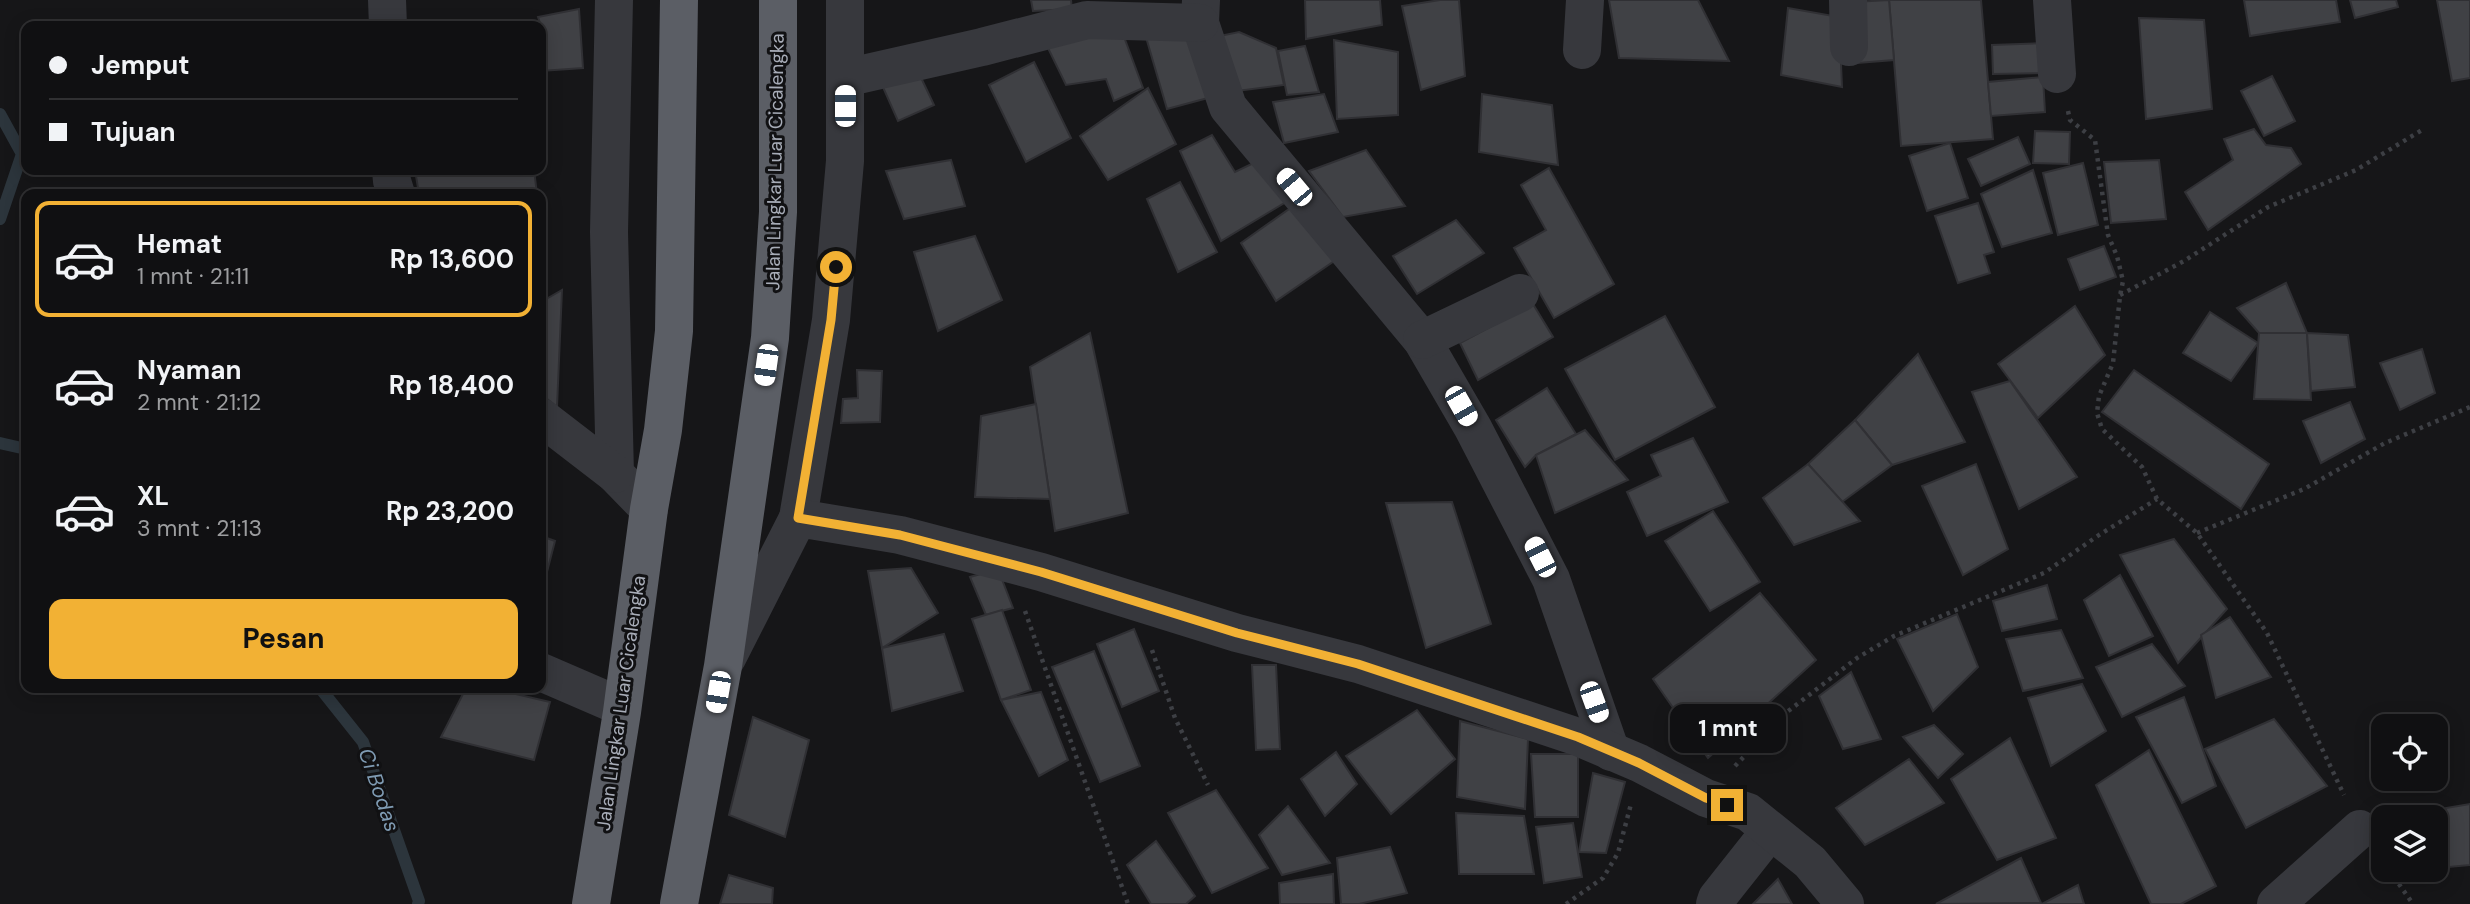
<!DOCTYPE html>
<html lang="id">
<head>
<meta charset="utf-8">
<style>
	:root { --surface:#101012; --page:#1e1e20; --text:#f1f3f6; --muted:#9c9d9f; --line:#303032; --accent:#f2b134 }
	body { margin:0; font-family:"DM Sans",sans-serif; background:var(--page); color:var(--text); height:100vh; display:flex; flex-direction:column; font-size:26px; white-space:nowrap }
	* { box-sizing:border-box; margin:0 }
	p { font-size:23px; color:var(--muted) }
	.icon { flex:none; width:38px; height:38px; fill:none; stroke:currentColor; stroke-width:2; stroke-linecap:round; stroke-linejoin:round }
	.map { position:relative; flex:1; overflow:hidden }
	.sheet { position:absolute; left:21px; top:189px; width:525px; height:504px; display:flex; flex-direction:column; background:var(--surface); border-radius:14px; box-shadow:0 4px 18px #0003,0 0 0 2px var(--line) }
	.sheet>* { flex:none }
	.guide { position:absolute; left:21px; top:21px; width:525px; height:154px; border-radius:14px; box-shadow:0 4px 18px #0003,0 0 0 2px var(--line); display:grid; align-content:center; height:154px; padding:0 28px; background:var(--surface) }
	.controls { position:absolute; left:2371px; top:714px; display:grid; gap:14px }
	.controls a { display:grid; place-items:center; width:77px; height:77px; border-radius:14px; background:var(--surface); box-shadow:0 4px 18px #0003,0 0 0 2px var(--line); font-size:35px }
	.end { position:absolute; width:32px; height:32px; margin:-16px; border:9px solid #f2b134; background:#111; box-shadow:0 0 0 4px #111 }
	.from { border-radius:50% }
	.bubble { position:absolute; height:49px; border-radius:14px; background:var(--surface); box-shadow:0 4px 18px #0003,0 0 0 2px var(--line); font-size:23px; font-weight:700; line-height:49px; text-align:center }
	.car { position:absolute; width:21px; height:42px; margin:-21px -10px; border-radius:9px; box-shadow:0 0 5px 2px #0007; background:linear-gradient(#fff 24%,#345 0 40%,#fff 0 76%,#345 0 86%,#fff 0) }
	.guide b { display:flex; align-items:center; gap:24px; height:66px; font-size:26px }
	.guide b+b { border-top:2px solid var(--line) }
	.guide i { width:18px; height:18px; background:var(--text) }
	ul { padding:12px 0 0; list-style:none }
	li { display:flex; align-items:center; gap:21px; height:116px; margin:0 14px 10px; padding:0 14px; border:4px solid transparent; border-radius:14px }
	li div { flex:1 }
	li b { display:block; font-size:26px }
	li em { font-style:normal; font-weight:700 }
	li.active { border-color:var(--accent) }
	li>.icon { width:63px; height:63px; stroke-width:1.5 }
	.action { display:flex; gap:14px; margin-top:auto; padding:14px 28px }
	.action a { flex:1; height:80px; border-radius:14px; background:var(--accent); color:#111; font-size:28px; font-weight:700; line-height:80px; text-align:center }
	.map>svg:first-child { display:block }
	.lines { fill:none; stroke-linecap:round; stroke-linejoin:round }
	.stream { stroke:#2c353c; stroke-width:12 }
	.building { fill:#404145; stroke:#303034; stroke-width:2 }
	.path { stroke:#3d3f44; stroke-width:4.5; stroke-dasharray:3.5 5; stroke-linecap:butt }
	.minor { stroke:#37383d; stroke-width:38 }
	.tertiary { stroke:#37383d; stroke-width:38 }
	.trunk { stroke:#5b5e65; stroke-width:38 }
	.route { stroke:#f2b134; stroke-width:9 }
	.labels { text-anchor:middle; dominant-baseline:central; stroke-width:6; stroke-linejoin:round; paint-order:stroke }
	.street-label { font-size:19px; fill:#a8adb8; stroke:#111113 }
	.water-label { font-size:21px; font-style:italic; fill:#7f9bb3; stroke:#111113 }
</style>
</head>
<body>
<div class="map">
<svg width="2470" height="904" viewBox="0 0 2470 904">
	<rect width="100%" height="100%" fill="#161618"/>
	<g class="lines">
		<g class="stream">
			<polyline points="0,114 22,154 0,219"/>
			<polyline points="0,443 26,449"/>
			<polyline points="320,688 363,742 419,901 418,904"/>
		</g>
	</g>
	<g class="building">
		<polygon points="1031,0 1071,0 1072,9 1033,11"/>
		<polygon points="1305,0 1380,0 1382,25 1306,39"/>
		<polygon points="1440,0 1459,0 1465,76 1421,90 1402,6"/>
		<polygon points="1609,0 1698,0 1729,61 1619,58"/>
		<polygon points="1889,0 1981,0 1993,139 1901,146"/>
		<polygon points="1889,0 1894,60 1858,63 1853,2"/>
		<polygon points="2244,0 2336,0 2340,22 2250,36"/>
		<polygon points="2350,0 2396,0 2398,7 2355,18"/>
		<polygon points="2437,0 2470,0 2470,78 2452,81"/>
		<polygon points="1788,8 1839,17 1842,87 1781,75"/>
		<polygon points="579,9 583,68 541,71 541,26 538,17"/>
		<polygon points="2139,18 2204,20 2212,109 2146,119"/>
		<polygon points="1120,26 1143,88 1114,101 1106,79 1066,85 1046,44"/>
		<polygon points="1143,27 1193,28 1219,95 1167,109"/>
		<polygon points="1239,32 1276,48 1284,85 1229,92 1210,38"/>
		<polygon points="1334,40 1398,52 1398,115 1337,119"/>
		<polygon points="2046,43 2046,73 1993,74 1992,45"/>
		<polygon points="1305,46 1319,92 1287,95 1278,51"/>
		<polygon points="1034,62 1071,138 1026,162 989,85"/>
		<polygon points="916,67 934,105 898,121 882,85"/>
		<polygon points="2272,76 2295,121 2264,136 2241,91"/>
		<polygon points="2043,77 2045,112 1991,116 1988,82"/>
		<polygon points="1148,88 1176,144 1108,180 1080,136"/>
		<polygon points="1324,94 1338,132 1284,143 1273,102"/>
		<polygon points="1482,94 1552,105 1558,165 1479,152"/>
		<polygon points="2254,129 2266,145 2291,148 2301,164 2208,230 2185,192 2233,160 2224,139"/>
		<polygon points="2035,131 2070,132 2069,164 2033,163"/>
		<polygon points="1212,135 1235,172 1264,158 1296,196 1221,241 1180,151"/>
		<polygon points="2018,137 2030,164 1981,186 1968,159"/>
		<polygon points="1950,143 1968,198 1927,211 1909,156"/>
		<polygon points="1366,150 1405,206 1343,217 1309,171"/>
		<polygon points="951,160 965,206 904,219 886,171"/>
		<polygon points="2159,160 2166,219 2111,223 2104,162"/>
		<polygon points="2083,163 2098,225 2058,235 2043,173"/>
		<polygon points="1549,168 1614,284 1554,318 1514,248 1546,230 1521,185"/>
		<polygon points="415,170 534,170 537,194 419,194"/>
		<polygon points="2033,170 2052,233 2002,247 1981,194"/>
		<polygon points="1180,182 1217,252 1178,272 1147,199"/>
		<polygon points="1299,202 1340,257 1276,301 1241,243"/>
		<polygon points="1978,203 1994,252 1984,255 1990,273 1958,283 1935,216"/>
		<polygon points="1456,220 1484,253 1417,294 1393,256"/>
		<polygon points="975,236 1002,300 938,331 914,252"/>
		<polygon points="2104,246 2116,277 2080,290 2068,259"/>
		<polygon points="2286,283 2307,333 2259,333 2237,308"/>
		<polygon points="562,290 557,407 541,394 541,302"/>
		<polygon points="1533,304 1553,337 1478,380 1460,343"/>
		<polygon points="2075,306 2105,355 2038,418 1998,364"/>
		<polygon points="2210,312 2258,343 2231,381 2183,353"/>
		<polygon points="1665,316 1715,407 1615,460 1565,369"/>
		<polygon points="1090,333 1128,513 1055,531 1030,367"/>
		<polygon points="2259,333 2307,333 2311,400 2254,399"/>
		<polygon points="2307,333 2348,335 2355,387 2311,391"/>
		<polygon points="2422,349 2435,393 2400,410 2380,363"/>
		<polygon points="1918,354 1965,442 1892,465 1855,420"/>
		<polygon points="857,370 882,371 880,422 841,423 843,399 858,398"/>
		<polygon points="2134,370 2269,464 2241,509 2102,412"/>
		<polygon points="2010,381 2077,477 2019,509 1972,392"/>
		<polygon points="1547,388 1576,434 1536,455 1525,467 1496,420"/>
		<polygon points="2350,402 2365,439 2321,463 2303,421"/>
		<polygon points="1036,404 1050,499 975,497 981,416"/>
		<polygon points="1855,420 1892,465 1842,502 1808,464"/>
		<polygon points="1585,430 1628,480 1555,513 1536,455"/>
		<polygon points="1693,438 1728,502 1647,536 1627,492 1661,476 1651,455"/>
		<polygon points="1808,464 1860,521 1794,545 1763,498"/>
		<polygon points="1976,464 2008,549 1963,575 1922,486"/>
		<polygon points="1452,502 1491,624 1426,648 1386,503"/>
		<polygon points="1713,511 1760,582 1710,611 1665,541"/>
		<polygon points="541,536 555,541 541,595"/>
		<polygon points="2174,539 2227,609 2178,663 2120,555"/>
		<polygon points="911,568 938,613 882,648 868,571"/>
		<polygon points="998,569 1013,608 986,615 970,577"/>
		<polygon points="2120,575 2153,636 2109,656 2084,600"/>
		<polygon points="2047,585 2057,619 2002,631 1993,601"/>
		<polygon points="1760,593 1816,660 1708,758 1653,679"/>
		<polygon points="1002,610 1031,690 1001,700 972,619"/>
		<polygon points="1957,614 1978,667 1933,711 1897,639"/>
		<polygon points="2230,617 2271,677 2216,698 2201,635"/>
		<polygon points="1134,629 1159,691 1122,707 1097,644"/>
		<polygon points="2061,630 2083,678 2023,691 2006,639"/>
		<polygon points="944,634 963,691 892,711 882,648"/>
		<polygon points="2152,644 2185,686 2122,717 2096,667"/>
		<polygon points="1094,651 1140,766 1100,782 1052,667"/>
		<polygon points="1252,665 1276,665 1280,749 1256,750"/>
		<polygon points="1851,672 1881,739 1843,749 1819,696"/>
		<polygon points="2082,684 2106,731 2051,766 2028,698"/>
		<polygon points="466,688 490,688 550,702 534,760 441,737"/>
		<polygon points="1041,692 1068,760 1039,776 1001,700"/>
		<polygon points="2184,697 2216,786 2182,803 2136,717"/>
		<polygon points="1417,710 1455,759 1391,814 1346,756"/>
		<polygon points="753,717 809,740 785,837 729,815"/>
		<polygon points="2274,719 2327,786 2246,828 2205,749"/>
		<polygon points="1460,721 1528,739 1525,809 1457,797"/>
		<polygon points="1934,725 1963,754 1938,778 1903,737"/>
		<polygon points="2010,738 2056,838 1997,860 1951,779"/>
		<polygon points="2149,750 2216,886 2181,904 2151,904 2096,785"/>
		<polygon points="1336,752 1357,784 1325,816 1301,779"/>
		<polygon points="1531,754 1578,754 1578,817 1535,817"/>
		<polygon points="1909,759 1944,803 1865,845 1836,808"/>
		<polygon points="1593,773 1625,782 1606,853 1579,852"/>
		<polygon points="1216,790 1268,868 1212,893 1168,813"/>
		<polygon points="2470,804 2470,865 2449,867 2446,808"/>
		<polygon points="1288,806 1330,863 1282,875 1259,835"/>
		<polygon points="1456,813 1524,816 1534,874 1459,874"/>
		<polygon points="1573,823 1582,877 1544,883 1536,827"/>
		<polygon points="1156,841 1195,896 1186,904 1151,904 1127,865"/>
		<polygon points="1390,847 1407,893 1359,904 1341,904 1337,858"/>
		<polygon points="2021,858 2041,903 1936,904"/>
		<polygon points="1333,874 1334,904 1280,904 1279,883"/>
		<polygon points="729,875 773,888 772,904 720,904"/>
		<polygon points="1778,879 1792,904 1753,904"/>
		<polygon points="2078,885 2084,904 2042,904"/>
	</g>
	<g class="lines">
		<g class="path">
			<polyline points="2068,111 2070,120 2095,140 2108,235 2117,256 2123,281 2120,296 2113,363 2099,396 2097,413 2102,429 2142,467 2157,499 2197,533 2267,633 2344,795"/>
			<polyline points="2120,295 2184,261 2268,207 2356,170 2422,130"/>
			<polyline points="2197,533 2304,489 2385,443 2470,407"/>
			<polyline points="1025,611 1128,904"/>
			<polyline points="1152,650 1175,718 1208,785"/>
			<polyline points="1735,766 1787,712 1857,658 1894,636 2044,573 2099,535 2157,499"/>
			<polyline points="2389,870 2413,904"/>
			<polyline points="1566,904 1603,878 1618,853 1631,804"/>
		</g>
		<g class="minor">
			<polyline points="387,0 388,26"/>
			<polyline points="614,0 609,232 615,474 649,509"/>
			<polyline points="1201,0 1200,23 1228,107 1422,340 1473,428 1551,579 1611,752"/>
			<polyline points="1848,0 1849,47"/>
			<polyline points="2052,0 2057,74"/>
			<polyline points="1582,50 1585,0"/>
			<polyline points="845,78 982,47 1087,20 1200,23"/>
			<polyline points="391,170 392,181 396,194"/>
			<polyline points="1422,340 1520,293"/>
			<polyline points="541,417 615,474"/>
			<polyline points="798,518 831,320 845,161 845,0"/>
			<polyline points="541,672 622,707"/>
			<polyline points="1715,904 1717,898 1770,831"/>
			<polyline points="2276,904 2360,829"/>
		</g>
		<polyline class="tertiary" points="727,658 798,518 900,535 1041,572 1237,633 1358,664 1578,737 1639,763 1706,798 1748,812 1810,862 1845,904"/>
		<g class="trunk">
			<polyline points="591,904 622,712 649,509 663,430 674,331 679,0"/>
			<polyline points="679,904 723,666 770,338 778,212 778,0"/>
		</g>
	</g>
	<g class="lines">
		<polyline class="route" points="836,267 831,320 798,518 900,535 1041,572 1237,633 1358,664 1578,737 1639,763 1706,798 1727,805"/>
	</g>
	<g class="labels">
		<g class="street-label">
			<text transform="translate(775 162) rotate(-89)">Jalan Lingkar Luar Cicalengka</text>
			<text transform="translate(621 703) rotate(-82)">Jalan Lingkar Luar Cicalengka</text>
		</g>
		<g class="water-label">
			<text transform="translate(379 790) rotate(71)">Ci Bodas</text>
		</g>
	</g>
</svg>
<div class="controls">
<a><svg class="icon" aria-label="locate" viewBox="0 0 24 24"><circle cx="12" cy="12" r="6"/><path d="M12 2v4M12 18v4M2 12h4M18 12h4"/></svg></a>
<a><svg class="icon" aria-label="layers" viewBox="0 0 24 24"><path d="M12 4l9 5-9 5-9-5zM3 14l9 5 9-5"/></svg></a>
</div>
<i class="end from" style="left:836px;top:267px"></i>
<i class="end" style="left:1727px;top:805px"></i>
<div class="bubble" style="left:1670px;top:704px;width:116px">1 mnt</div>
<i class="car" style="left:845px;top:106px;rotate:0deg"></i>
<i class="car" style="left:1294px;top:187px;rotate:320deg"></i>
<i class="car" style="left:766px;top:365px;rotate:188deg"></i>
<i class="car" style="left:1461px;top:406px;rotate:150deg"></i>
<i class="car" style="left:1540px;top:557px;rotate:333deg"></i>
<i class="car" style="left:718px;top:692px;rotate:190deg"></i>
<i class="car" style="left:1594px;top:702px;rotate:160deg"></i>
<div class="guide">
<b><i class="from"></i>Jemput</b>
<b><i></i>Tujuan</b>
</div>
<section class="sheet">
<ul>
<li class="active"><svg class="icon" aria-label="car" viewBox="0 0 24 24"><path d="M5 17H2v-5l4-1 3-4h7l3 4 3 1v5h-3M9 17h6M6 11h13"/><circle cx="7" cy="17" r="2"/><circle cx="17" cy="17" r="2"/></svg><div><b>Hemat</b><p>1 mnt · 21:11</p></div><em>Rp 13,600</em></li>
<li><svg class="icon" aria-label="car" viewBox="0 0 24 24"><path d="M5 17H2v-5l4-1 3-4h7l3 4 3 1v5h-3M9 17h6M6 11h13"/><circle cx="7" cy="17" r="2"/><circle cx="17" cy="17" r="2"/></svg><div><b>Nyaman</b><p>2 mnt · 21:12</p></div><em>Rp 18,400</em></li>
<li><svg class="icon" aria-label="car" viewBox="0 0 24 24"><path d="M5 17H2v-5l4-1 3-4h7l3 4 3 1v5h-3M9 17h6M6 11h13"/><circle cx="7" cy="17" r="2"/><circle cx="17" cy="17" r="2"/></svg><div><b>XL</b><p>3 mnt · 21:13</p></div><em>Rp 23,200</em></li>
</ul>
<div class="action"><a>Pesan</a></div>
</section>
</div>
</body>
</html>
